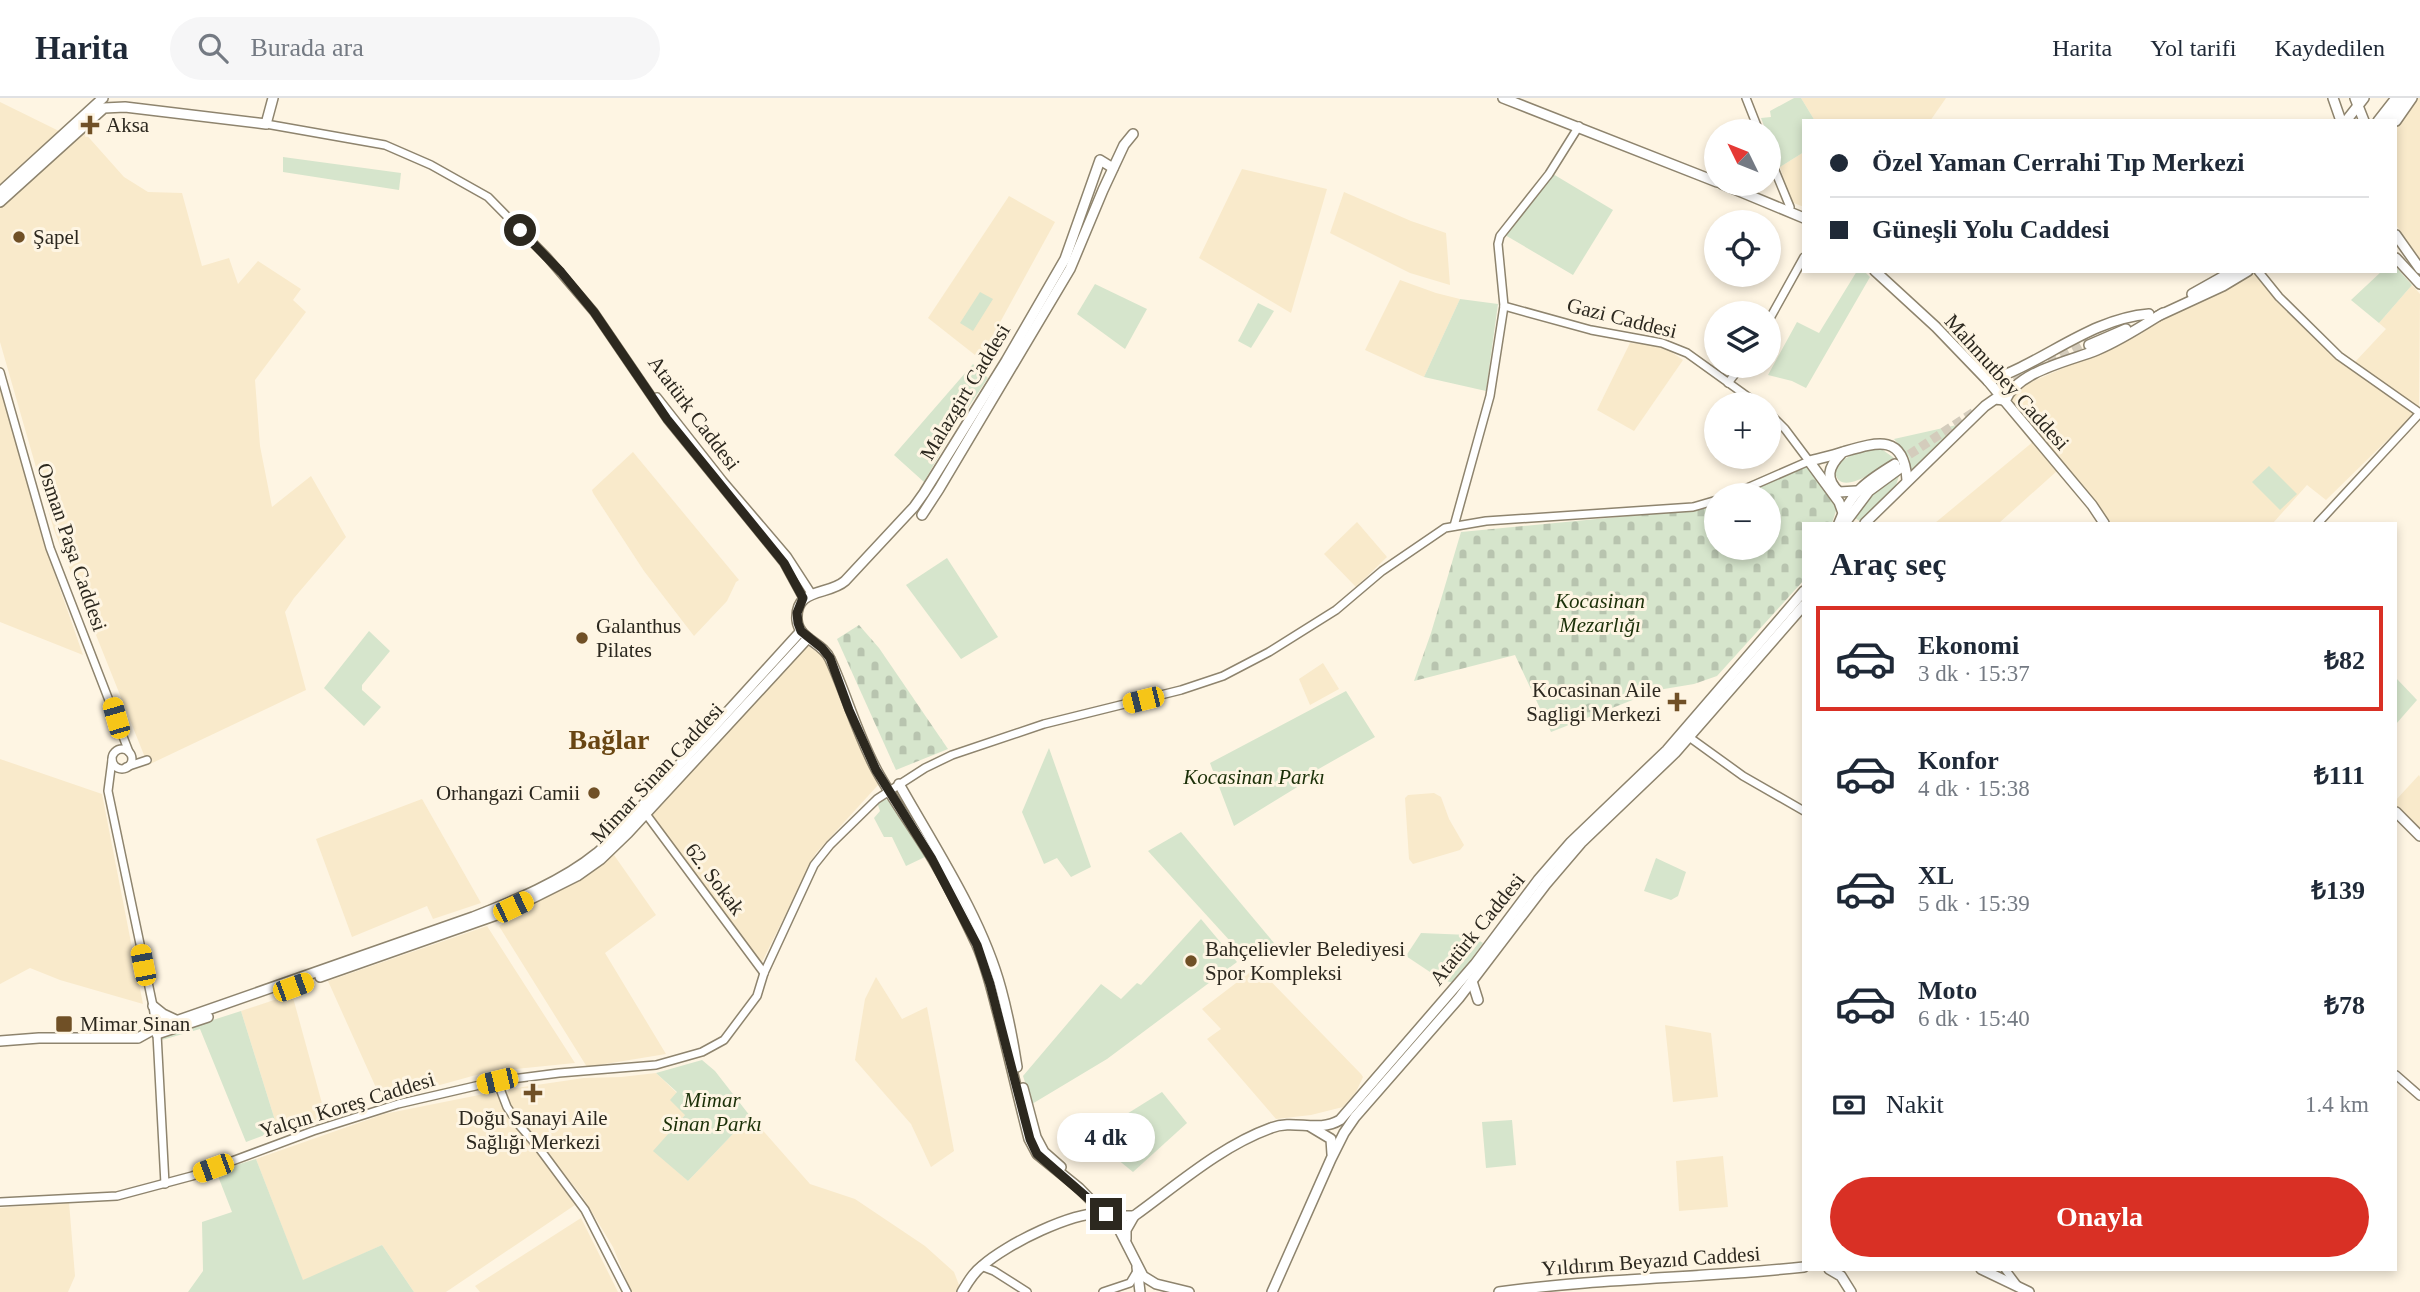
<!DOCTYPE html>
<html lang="tr">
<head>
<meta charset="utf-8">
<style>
	:root { --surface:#fff; --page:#f6f6f7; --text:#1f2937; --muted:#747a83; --line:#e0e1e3; --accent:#d93025 }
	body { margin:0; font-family:"Times New Roman",serif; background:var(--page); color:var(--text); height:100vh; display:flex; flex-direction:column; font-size:26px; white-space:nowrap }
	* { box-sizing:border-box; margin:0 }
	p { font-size:23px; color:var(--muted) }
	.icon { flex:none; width:38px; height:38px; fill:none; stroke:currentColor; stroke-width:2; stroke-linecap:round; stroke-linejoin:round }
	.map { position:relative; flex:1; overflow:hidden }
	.panel { position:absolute; left:1802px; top:424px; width:595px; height:749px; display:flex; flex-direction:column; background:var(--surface); border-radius:0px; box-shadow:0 4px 10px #0003 }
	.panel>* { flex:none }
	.top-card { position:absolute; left:1802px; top:21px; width:595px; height:154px; border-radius:0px; box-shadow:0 4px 10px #0003; display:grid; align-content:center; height:154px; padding:0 28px; background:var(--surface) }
	.needle { width:46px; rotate:313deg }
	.fabs { position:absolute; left:1704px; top:21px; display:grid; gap:14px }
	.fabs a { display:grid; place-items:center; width:77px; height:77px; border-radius:50%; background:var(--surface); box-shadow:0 4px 10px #0003; font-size:35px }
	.end { position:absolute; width:32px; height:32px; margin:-16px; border:9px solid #2c281f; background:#fff; box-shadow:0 0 0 4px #fff }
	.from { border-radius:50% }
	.bubble { position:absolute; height:49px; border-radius:24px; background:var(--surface); box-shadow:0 4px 10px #0003; font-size:23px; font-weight:700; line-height:49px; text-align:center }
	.car { position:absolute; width:21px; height:42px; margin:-21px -10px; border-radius:9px; box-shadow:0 0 5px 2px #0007; background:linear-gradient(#f5c518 24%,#345 0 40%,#f5c518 0 76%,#345 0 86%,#f5c518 0) }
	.top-card b { display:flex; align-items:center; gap:24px; height:66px; font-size:26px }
	.top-card b+b { border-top:2px solid var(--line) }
	.top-card i { width:18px; height:18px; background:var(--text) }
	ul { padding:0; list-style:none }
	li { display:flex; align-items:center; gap:21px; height:105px; margin:0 14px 10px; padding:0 14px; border:4px solid transparent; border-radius:0px }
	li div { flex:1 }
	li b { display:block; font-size:26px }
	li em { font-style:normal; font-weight:700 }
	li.active { border-color:var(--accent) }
	li>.icon { width:63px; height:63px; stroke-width:1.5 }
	h2 { padding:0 28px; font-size:32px; line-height:84px }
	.pay { display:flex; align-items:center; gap:18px; height:77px; padding:0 28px; font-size:26px }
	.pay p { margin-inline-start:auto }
	.primary-button { display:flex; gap:14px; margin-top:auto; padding:14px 28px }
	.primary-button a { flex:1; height:80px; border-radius:42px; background:var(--accent); color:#fff; font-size:28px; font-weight:700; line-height:80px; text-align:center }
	header { display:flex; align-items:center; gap:42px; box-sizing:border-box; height:98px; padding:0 35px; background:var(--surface); border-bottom:2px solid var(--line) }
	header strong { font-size:33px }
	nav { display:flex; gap:38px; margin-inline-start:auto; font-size:24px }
	.search { width:490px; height:63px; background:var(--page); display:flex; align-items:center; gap:18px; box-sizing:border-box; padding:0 24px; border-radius:38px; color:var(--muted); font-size:26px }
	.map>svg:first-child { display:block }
	.built { fill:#f9eacb }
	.green { fill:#d6e5cc }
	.cemetery { fill:url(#cemetery-stones) }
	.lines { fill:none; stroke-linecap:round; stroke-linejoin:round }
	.major-tunnel { stroke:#d4ccbc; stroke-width:9; stroke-dasharray:9 4.5; stroke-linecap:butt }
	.minor-casing { stroke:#8e846e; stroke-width:10 }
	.major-casing { stroke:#8e846e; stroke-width:12 }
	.minor { stroke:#fff; stroke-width:7 }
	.major { stroke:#fff; stroke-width:9 }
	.route { stroke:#2c281f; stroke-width:9 }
	.poi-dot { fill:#705026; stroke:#fef5e3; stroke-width:2.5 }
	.labels { text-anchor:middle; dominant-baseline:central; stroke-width:6; stroke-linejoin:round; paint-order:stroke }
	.poi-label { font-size:21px; fill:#2c281f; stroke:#fef5e3; text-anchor:start }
	.street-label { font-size:21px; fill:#2c281f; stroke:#fef5e3 }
	.park-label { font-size:21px; font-style:italic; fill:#1b3008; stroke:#fef5e3 }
	.district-label { font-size:28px; font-weight:bold; fill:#694613; stroke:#fef5e3 }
</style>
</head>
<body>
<header>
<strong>Harita</strong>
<div class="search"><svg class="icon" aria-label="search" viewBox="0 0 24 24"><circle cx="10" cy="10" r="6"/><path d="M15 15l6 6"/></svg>Burada ara</div>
<nav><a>Harita</a><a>Yol tarifi</a><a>Kaydedilen</a></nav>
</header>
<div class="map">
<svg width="2420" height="1194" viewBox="0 0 2420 1194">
	<defs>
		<pattern id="cemetery-stones" width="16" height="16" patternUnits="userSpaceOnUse" patternTransform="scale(1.75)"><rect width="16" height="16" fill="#d6e5cc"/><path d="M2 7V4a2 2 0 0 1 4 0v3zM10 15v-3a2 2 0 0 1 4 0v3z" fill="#b8c4af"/></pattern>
	</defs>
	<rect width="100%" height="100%" fill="#fef5e3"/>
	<g class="built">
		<polygon points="1801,0 1946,0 1930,23 1815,23"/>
		<polygon points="2416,0 2420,0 2420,161 2396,127 2396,29"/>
		<polygon points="0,4 59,33 0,89"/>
		<polygon points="83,33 124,79 148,94 182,95 202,168 229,160 238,186 258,163 301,191 293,202 306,214 255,282 260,348 272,409 311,378 346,439 294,500 285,514 306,592 148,667 54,432 0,244 0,109"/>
		<polygon points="1804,54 1804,109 1791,104 1780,69"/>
		<polygon points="1242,71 1327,91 1291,215 1199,160"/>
		<polygon points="1344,94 1411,123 1446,135 1450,187 1410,175 1330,135"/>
		<polygon points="1009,98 1055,124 986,250 975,257 928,220"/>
		<polygon points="2254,175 2317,242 2416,314 2326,402 2307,387 2273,425 2110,425 2009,303 2018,290 2141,236 2158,223"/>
		<polygon points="1400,182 1436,195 1460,201 1424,279 1365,252"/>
		<polygon points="2412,187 2420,196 2419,309 2355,264 2386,231 2379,225"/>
		<polygon points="1630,245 1648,246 1670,253 1683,262 1634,333 1597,312"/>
		<polygon points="0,282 52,468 83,557 0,524"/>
		<polygon points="2034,343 2057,373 1999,425 1935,425"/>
		<polygon points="633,354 739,482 736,484 727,503 694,538 644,473 593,395 592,392"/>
		<polygon points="1357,424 1387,459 1356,489 1324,456"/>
		<polygon points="808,548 826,561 879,686 816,755 758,872 645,722"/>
		<polygon points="1323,565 1339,591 1310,607 1299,581"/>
		<polygon points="0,661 102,696 143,906 60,882 30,870 0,886"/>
		<polygon points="2419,677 2420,679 2420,731 2396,709 2396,702"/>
		<polygon points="1434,695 1441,699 1449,721 1464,747 1460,752 1413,766 1409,761 1405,700 1408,697"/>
		<polygon points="422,701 481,805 433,821 427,808 352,839 316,741"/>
		<polygon points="614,757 656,817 605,855 666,956 587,969 499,828"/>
		<polygon points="487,828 575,965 487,974 382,1003 328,883"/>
		<polygon points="1257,869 1361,976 1363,979 1356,994 1343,1009 1311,1017 1276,1021 1207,941 1221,931 1202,911"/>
		<polygon points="876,879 902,921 927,909 954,1053 931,1069 911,1026 855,962 865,901"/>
		<polygon points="292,896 326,1020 278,1032 241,913"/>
		<polygon points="1665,927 1711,935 1718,999 1673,1004"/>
		<polygon points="656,975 677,995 685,1017 654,1053 688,1083 750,1018 810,1086 855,1101 925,1148 954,1174 959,1187 958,1194 631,1194 613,1149 582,1098 521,1022 507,1002 507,995 509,991 584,980 621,979"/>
		<polygon points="494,994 575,1107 446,1194 414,1194 382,1147 303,1183 256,1061 384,1016"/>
		<polygon points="1723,1058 1728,1109 1679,1113 1676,1063"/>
		<polygon points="69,1104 75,1178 68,1194 0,1194 0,1110"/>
		<polygon points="581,1120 618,1194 480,1194 475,1188"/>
	</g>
	<g class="green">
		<polygon points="1794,0 1801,0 1815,23 1804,23 1804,54 1780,69 1769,42 1769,33 1766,33 1761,20 1771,19 1770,13"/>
		<polygon points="283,59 401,75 399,92 283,74"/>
		<polygon points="1553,76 1613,112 1573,177 1505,137"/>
		<polygon points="2396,169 2412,187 2379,225 2351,202 2382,173 2396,173"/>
		<polygon points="1857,173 1864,173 1870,179 1806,290 1792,283 1768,277 1797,224 1819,235"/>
		<polygon points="1095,186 1147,211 1125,251 1077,216"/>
		<polygon points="980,194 993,201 973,233 960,225"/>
		<polygon points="1460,201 1498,206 1486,293 1424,279"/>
		<polygon points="1258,205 1274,213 1251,250 1238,243"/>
		<polygon points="973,266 988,280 955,329 924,384 894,357"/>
		<polygon points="1961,326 1911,373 1909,359 1894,341"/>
		<path d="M1880,350L1894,360L1893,363C1879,370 1836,403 1835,371C1844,357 1863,352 1880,350Z"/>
		<polygon points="2269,368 2297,396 2280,412 2252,384"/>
		<path d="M1900,375L1896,387L1861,424L1855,420C1866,399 1880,387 1900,375Z"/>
		<polygon points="947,460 998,539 961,561 906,487"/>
		<polygon points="369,533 390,553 362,587 362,592 381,609 364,628 324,590"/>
		<polygon points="2396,580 2417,602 2396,626"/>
		<polygon points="1346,593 1375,639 1315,673 1312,680 1234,728 1210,665"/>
		<polygon points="1049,650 1091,769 1071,779 1057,760 1044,766 1022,714"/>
		<polygon points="879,701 892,702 927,758 906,768 892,739 884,739 874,720 880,713 877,704"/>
		<polygon points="1181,734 1274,845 1269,850 1241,855 1148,753"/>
		<polygon points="1656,760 1686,774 1678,798 1671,802 1644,793"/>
		<polygon points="1201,821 1237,864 1107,961 1032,1006 1023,978 1101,886 1121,901 1137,885 1141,887"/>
		<polygon points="1421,835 1469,837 1483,845 1454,885 1442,882 1406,858"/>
		<polygon points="241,913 278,1032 246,1044 200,931 162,942 163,938"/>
		<polygon points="702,962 715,973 750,1018 688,1083 653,1053 685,1017 670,1002 677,994 656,975"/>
		<polygon points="1162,994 1187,1025 1133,1074 1090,1039"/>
		<polygon points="1512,1022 1516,1067 1486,1070 1482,1024"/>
		<polygon points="256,1061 303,1182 382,1147 414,1194 188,1194 203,1173 202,1124 232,1114 216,1073"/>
	</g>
	<g class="cemetery">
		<polygon points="1809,367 1837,410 1832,425 1804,425 1804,482 1717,578 1694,586 1658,592 1551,634 1515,557 1414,583 1431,535 1461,434 1711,410 1717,408 1717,450 1769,450 1769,397 1740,397"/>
		<polygon points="859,527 879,550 948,651 896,672 837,541"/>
	</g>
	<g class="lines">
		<g class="major-tunnel">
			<polyline points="2037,271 2088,243"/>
			<polyline points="1993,299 2025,277"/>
			<polyline points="1898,364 1974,314"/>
		</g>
		<defs>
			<g id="minor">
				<polyline points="1746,0 1759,33"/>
				<polyline points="266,26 385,47 431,67 488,99 547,159 594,214 667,321 784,465 803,500"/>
				<polyline points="1769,58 1790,109"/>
				<polyline points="2258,173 2279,199 2339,258 2420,315"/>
				<polyline points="1504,208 1591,232 1662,245 1687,255 1758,306"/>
				<polyline points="1769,222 1804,159"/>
				<polyline points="0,274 50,450 129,654"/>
				<polyline points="1728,285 1741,268"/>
				<polyline points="657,299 723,383 787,458 811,495"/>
				<polyline points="1731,397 1809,363 1785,331 1769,315"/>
				<polyline points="2318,425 2420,315"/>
				<polyline points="1454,428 1490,298 1504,208 1498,146 1500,138 1549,76 1579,28"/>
				<polyline points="1689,639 1743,678 1804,713"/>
				<circle cx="122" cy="661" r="10"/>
				<polyline points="112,662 108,693 153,908 157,936 165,1086"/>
				<polyline points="126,669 147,662"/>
				<polyline points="646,712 646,716 764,875"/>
				<polyline points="2396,977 2420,998"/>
				<polyline points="497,983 507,1009 520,1028 539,1050 585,1112 627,1194"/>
				<polyline points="0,1104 117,1098 192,1078 313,1033 398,1006 497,983 559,975 656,967 702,954 724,942 757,898 764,875 814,767 830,747 877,701 925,670 952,657 1044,626 1181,592 1223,578 1269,554 1336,512 1382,473 1445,430 1486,423 1693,409 1717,402"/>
				<polyline points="981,1168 994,1173 1027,1194"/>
				<polyline points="2005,1171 2017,1187"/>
				<polyline points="1103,1194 1130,1185 1136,1175"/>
			</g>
			<g id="major">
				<polyline points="1503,0 1717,84"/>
				<polyline points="2333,0 2341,23"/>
				<polyline points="2355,0 2364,23"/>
				<polyline points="2346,23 2364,0"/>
				<polyline points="2378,23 2396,0"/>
				<polyline points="2386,23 2404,0"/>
				<polyline points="2396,23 2412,0"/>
				<path d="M1113,70L1100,62L1065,161L1006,263L924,395L914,409L845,483C828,498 795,489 797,522C799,542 823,544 830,561C847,598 857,636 877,673C893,702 913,729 931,758C948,786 963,817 977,847C988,872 993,898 1000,923C1010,963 1019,1002 1029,1041L1037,1056L1079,1090L1119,1131L1143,1178L1156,1186L1189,1194"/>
				<polyline points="1722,86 1804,120"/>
				<polyline points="0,94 103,0"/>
				<polyline points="0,104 104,10 125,9 266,26 273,0"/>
				<polyline points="2396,137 2420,171"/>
				<polyline points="2396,160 2420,186"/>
				<polyline points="1875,173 1936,229 1988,283 2092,407 2104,425"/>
				<polyline points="2192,196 2233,173"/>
				<polyline points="2158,218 2223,188 2248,173"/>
				<polyline points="2089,247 2126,231"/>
				<path d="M1988,283C2044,265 2089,221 2149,216"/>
				<path d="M2005,303C2017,273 2070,263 2097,252C2121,242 2142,228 2163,215"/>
				<path d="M1841,356C1828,369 1825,381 1839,394L1856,393"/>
				<path d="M1843,415L1839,404L1809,363C1820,360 1832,358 1843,354C1877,344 1904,335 1907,382"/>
				<polyline points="922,417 939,391 1070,171 1103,92 1124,47 1133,36"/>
				<path d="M1839,425C1851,394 1867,383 1895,366"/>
				<polyline points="1845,425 1869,393 1899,371"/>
				<polyline points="1865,425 1985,308 1995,301 2004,302"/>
				<path d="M899,686C935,750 982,820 1001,891C1008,917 1013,943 1017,969"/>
				<polyline points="2396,714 2420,738"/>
				<polyline points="320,879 505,814 577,778 601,761 628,735 808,540"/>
				<polyline points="1472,883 1478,902"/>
				<polyline points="153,908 163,916 178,923"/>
				<polyline points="157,936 208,919"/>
				<path d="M0,943L39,940H138L156,930L473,819C514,803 563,783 597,755C605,749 612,739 620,732L801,533"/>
				<polyline points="1023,990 1036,1039 1044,1054 1061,1069"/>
				<polyline points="1311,1029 1331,1041 1332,1056"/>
				<polyline points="1104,1106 1118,1118 1134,1118"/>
				<path d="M1126,1141V1132L1134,1118C1177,1087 1221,1048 1271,1030C1294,1021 1318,1035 1340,1022L1475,866L1538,782L1571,744L1667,652L1804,493"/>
				<polyline points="1137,1169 1140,1194"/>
				<polyline points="1829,1171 1841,1178 1851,1194"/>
				<polyline points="1981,1171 2029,1194"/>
				<path d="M962,1194C968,1184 973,1175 982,1168C1005,1147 1076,1111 1106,1116"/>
				<polyline points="1272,1194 1331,1061 1344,1035 1355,1019 1459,900 1546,786 1581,745 1675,655 1804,507"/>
				<path d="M1499,1194C1601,1180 1703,1180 1804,1169"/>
			</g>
		</defs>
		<use href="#minor" class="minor-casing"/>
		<use href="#major" class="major-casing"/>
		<use href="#minor" class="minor"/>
		<use href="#major" class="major"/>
	</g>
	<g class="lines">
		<polyline class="route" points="520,132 561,174 594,214 667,321 784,465 803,500 797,515 798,525 801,533 822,550 830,560 849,612 876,672 932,761 977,847 990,886 1030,1041 1037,1056 1106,1116"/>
	</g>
	<g class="poi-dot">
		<path d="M86.5 16.5h7v7h7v7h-7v7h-7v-7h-7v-7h7z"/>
		<circle cx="19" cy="139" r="7"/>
		<circle cx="582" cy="540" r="7"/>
		<path d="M1673.5 593.5h7v7h7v7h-7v7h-7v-7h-7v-7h7z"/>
		<circle cx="594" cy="695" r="7"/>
		<circle cx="1191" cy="863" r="7"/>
		<rect x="55" y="917" width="18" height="18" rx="3.5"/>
		<path d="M529.5 984.5h7v7h7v7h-7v7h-7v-7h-7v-7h7z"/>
	</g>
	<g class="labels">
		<g class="poi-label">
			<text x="106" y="27">Aksa</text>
			<text x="33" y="139">Şapel</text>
			<text x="596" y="528">Galanthus<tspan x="596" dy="24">Pilates</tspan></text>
			<text x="1661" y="592" text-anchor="end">Kocasinan Aile<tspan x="1661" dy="24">Sagligi Merkezi</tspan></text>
			<text x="580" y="695" text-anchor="end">Orhangazi Camii</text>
			<text x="1205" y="851">Bahçelievler Belediyesi<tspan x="1205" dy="24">Spor Kompleksi</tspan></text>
			<text x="80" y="926">Mimar Sinan</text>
			<text x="533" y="1020" text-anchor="middle">Doğu Sanayi Aile<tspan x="533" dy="24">Sağlığı Merkezi</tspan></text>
		</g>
		<g class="street-label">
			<text transform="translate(1622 220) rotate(14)">Gazi Caddesi</text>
			<text transform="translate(2007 284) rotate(48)">Mahmutbey Caddesi</text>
			<text transform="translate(965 294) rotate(-59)">Malazgirt Caddesi</text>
			<text transform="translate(694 315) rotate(53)">Atatürk Caddesi</text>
			<text transform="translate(72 449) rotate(71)">Osman Paşa Caddesi</text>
			<text transform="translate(657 675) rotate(-47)">Mimar Sinan Caddesi</text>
			<text transform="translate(715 781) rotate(53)">62. Sokak</text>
			<text transform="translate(1477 831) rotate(-51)">Atatürk Caddesi</text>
			<text transform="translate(347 1007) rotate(-17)">Yalçın Koreş Caddesi</text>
			<text transform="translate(1651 1163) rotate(-4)">Yıldırım Beyazıd Caddesi</text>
		</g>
		<g class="park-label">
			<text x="1600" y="503">Kocasinan<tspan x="1600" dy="24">Mezarlığı</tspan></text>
			<text x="1254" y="679">Kocasinan Parkı</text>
			<text x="712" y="1002">Mimar<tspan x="712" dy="24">Sinan Parkı</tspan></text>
		</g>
		<g class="district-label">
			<text x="609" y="641">Bağlar</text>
		</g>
	</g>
</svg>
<div class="fabs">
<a><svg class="needle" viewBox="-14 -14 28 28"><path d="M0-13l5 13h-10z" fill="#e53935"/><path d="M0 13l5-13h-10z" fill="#747a83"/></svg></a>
<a><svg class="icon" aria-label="locate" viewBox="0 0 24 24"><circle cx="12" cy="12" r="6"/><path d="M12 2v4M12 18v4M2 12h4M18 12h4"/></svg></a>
<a><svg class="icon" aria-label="layers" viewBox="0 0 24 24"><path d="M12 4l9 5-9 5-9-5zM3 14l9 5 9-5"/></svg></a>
<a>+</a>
<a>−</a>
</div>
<i class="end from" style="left:520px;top:132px"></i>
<i class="end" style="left:1106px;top:1116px"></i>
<div class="bubble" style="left:1057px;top:1015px;width:98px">4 dk</div>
<i class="car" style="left:1143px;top:602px;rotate:256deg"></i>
<i class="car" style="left:116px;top:620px;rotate:344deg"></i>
<i class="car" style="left:513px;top:809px;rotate:64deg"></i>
<i class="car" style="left:143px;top:867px;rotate:349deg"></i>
<i class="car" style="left:293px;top:889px;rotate:70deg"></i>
<i class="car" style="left:497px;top:983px;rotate:257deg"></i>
<i class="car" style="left:213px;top:1070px;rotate:250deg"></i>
<div class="top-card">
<b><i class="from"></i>Özel Yaman Cerrahi Tıp Merkezi</b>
<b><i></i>Güneşli Yolu Caddesi</b>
</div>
<section class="panel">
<h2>Araç seç</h2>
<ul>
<li class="active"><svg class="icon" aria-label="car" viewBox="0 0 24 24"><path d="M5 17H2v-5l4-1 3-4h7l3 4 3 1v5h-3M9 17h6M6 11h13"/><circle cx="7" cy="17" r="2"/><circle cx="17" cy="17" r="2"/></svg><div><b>Ekonomi</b><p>3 dk · 15:37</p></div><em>₺82</em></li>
<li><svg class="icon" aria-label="car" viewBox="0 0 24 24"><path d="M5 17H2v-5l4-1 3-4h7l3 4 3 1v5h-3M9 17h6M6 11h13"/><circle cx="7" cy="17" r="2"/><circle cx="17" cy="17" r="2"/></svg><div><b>Konfor</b><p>4 dk · 15:38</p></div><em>₺111</em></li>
<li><svg class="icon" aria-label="car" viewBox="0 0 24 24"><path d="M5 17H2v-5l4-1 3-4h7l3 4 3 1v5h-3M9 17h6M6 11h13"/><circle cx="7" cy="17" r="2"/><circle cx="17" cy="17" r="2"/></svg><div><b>XL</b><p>5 dk · 15:39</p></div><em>₺139</em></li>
<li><svg class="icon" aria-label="car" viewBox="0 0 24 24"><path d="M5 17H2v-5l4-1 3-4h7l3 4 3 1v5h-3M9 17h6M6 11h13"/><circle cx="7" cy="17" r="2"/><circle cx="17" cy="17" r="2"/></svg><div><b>Moto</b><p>6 dk · 15:40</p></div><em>₺78</em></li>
</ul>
<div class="pay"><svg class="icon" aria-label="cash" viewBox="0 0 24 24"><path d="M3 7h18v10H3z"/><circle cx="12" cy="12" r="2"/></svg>Nakit<p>1.4 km</p></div>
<div class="primary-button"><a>Onayla</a></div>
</section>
</div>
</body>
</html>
